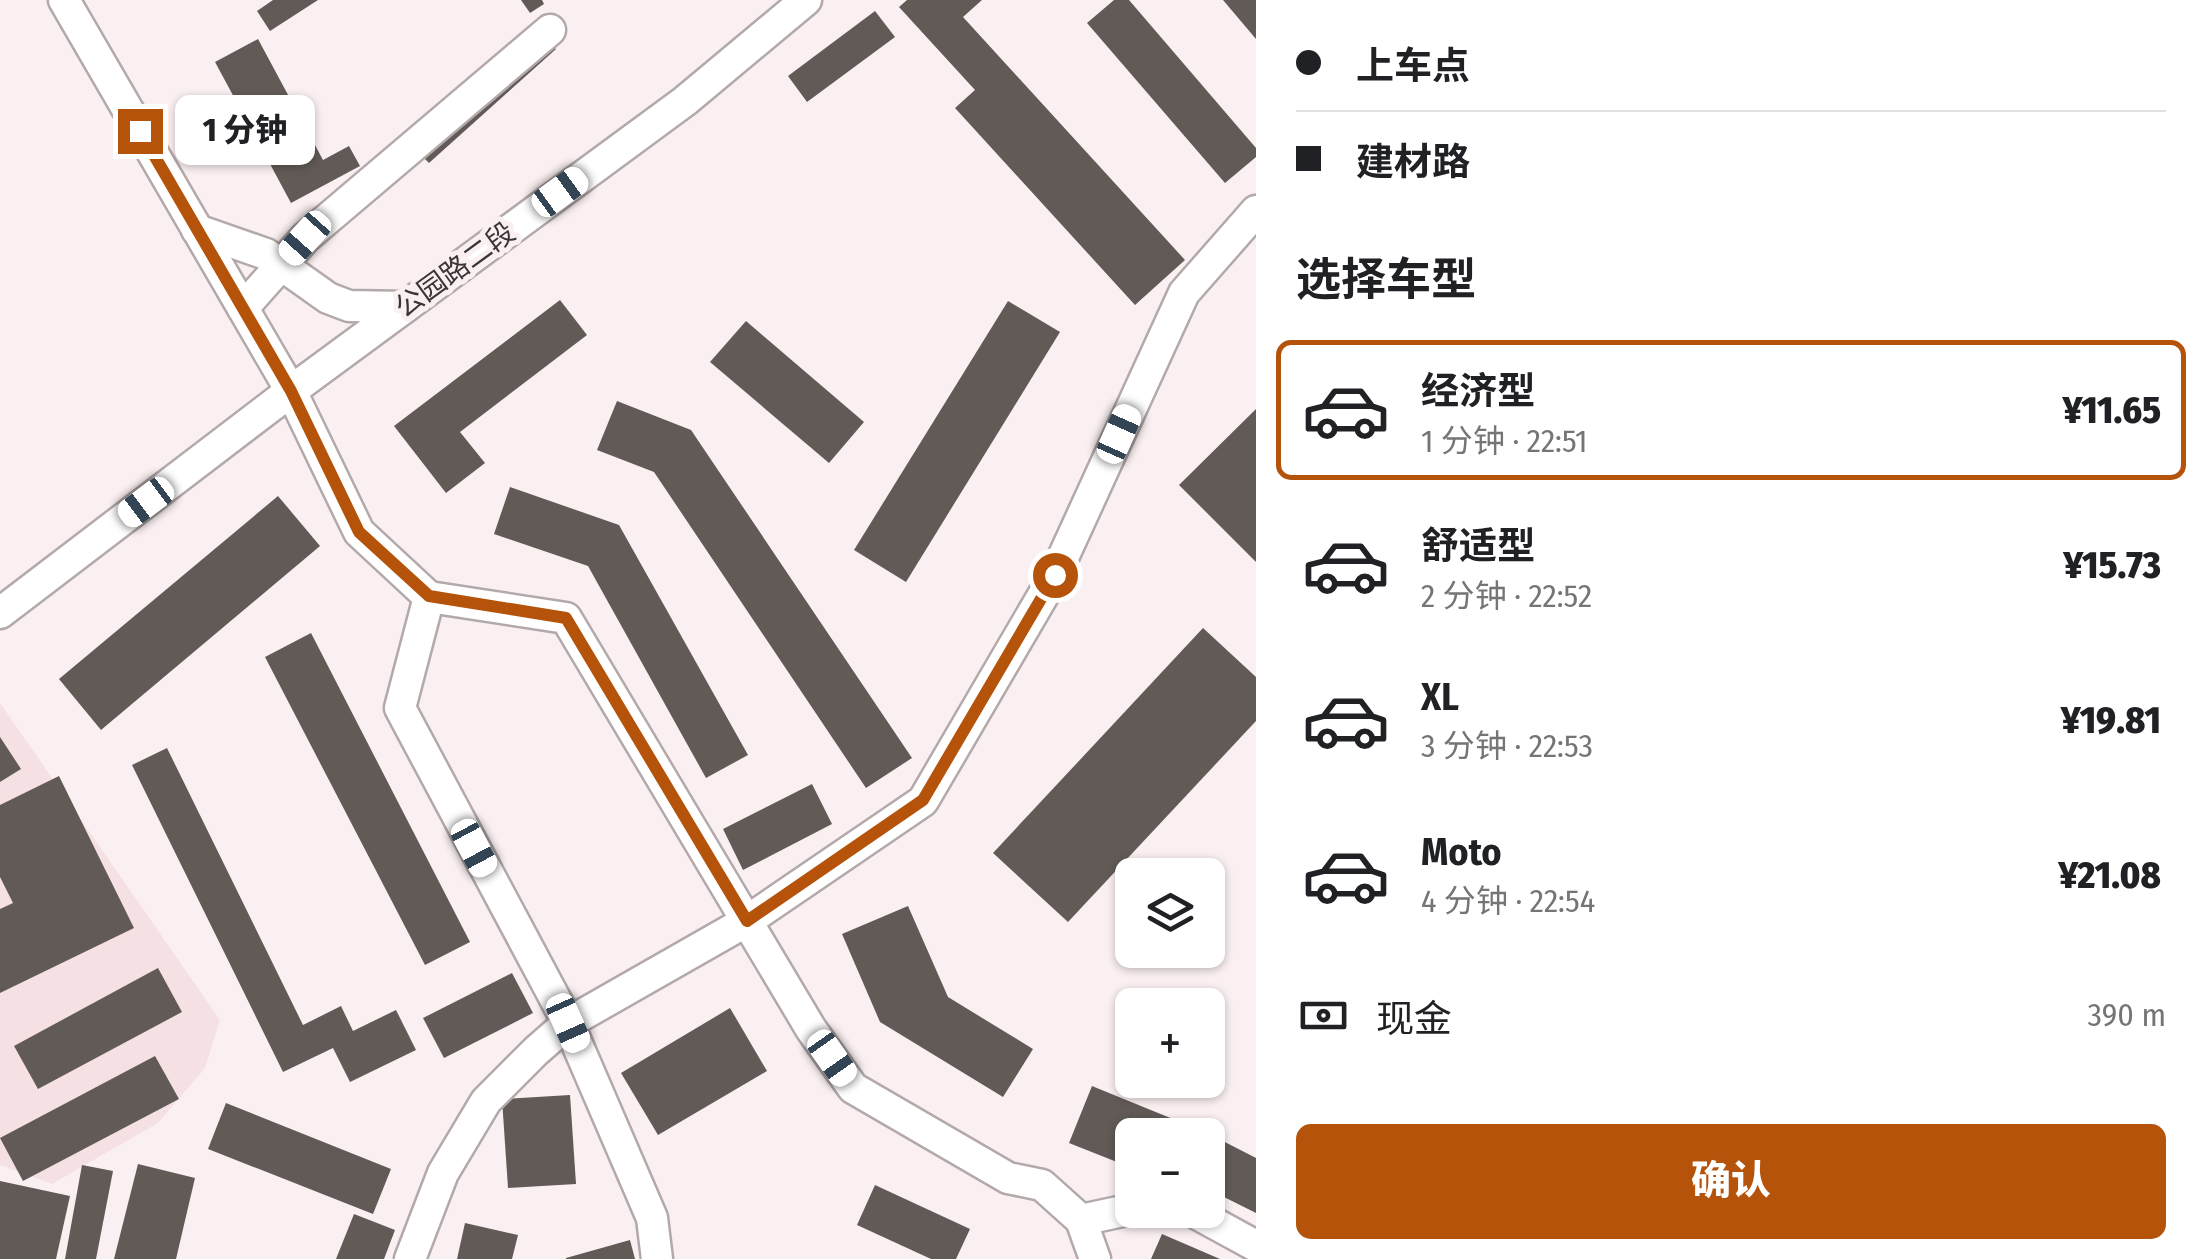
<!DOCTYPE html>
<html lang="zh">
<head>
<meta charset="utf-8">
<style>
	:root { --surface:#fff; --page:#f2f2f2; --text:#202124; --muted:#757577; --line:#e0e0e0; --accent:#b45309 }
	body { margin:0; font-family:"Fira Sans Condensed","Noto Sans SC",sans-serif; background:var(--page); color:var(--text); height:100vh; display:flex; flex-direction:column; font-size:38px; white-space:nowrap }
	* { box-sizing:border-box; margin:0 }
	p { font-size:32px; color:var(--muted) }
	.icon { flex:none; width:55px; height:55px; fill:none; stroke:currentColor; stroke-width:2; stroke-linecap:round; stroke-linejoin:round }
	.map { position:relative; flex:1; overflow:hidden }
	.panel { display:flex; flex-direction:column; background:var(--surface); width:950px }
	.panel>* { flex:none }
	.top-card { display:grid; align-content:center; height:220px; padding:0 40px; background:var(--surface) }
	.buttons { position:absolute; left:1115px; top:858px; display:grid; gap:20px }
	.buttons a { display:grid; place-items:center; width:110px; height:110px; border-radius:15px; background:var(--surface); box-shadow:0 2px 8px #0004; font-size:50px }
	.end { position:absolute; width:45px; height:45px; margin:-22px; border:12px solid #b45309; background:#fff; box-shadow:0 0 0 5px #fff }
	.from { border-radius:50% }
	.bubble { position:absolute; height:70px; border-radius:15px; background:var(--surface); box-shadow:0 2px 8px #0004; font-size:32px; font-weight:800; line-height:70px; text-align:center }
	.car { position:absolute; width:30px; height:60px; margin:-30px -15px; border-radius:12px; box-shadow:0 0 8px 2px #0007; background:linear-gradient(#fff 24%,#345 0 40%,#fff 0 76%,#345 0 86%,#fff 0) }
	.top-card b { display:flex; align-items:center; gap:35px; height:95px; font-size:38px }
	.top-card b+b { border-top:2px solid var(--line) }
	.top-card i { width:25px; height:25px; background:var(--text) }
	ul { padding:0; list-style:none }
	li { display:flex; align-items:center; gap:30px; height:140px; margin:0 20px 15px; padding:0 20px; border:5px solid transparent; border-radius:15px }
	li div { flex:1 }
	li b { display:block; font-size:38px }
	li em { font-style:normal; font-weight:800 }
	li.on { border-color:var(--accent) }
	li>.icon { width:90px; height:90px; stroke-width:1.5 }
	h2 { padding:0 40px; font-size:45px; line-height:120px }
	.pay { display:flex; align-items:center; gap:25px; height:110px; padding:0 40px; font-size:38px }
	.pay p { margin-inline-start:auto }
	.cta { display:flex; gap:20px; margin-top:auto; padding:20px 40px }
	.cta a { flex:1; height:115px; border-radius:15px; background:var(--accent); color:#fff; font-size:40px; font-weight:800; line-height:115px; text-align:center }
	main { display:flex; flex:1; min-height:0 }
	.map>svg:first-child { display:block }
	.built { fill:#f5e1e3 }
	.building { fill:#625a57 }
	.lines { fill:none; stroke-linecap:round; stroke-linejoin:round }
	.minor-casing { stroke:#b4a9aa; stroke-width:35 }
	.minor { stroke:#fff; stroke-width:30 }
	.route { stroke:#b45309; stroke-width:12 }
	.labels { text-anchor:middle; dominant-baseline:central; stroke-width:10; stroke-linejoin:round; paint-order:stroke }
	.street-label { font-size:28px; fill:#3a3637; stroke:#fbf0f1 }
</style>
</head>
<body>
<main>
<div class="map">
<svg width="1256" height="1259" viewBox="0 0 1256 1259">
	<rect width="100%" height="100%" fill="#fbf0f1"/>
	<polygon class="built" points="0,703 220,1020 205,1068 158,1123 52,1184 0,1165"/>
	<g class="building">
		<polygon points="273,0 318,0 270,31 257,11"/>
		<polygon points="521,0 542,0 544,4 530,13"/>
		<polygon points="907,0 982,0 963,17 1185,260 1135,305 955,108 975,90 899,7"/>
		<polygon points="1114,0 1129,0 1256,148 1256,157 1225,183 1087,23"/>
		<polygon points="1223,0 1256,0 1256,39"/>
		<polygon points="875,11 895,37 807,102 788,76"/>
		<polygon points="258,39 323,160 349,146 360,166 291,203 215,62"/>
		<polygon points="547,43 556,49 429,163 421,155"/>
		<polygon points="560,300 587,335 460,432 485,463 446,493 394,426"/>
		<polygon points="1008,301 1060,332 906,582 854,550"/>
		<polygon points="746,321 864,422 829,463 710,362"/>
		<polygon points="617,401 691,430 912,758 866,788 654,472 597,450"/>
		<polygon points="1256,409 1256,562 1179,485"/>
		<polygon points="510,487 619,525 748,755 706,778 588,566 494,534"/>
		<polygon points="278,496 320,546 101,730 59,679"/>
		<polygon points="1203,628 1256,677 1256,721 1068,922 993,853"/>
		<polygon points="311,633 470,942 425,965 265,657"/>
		<polygon points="0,737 21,769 0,782"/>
		<polygon points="167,748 303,1025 341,1006 353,1031 396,1010 416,1050 350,1082 333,1048 283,1072 132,765"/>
		<polygon points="59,776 134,928 0,993 0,909 13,903 0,877 0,805"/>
		<polygon points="812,784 832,824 743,870 723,829"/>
		<polygon points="908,906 948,997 1033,1049 1003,1097 880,1022 842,934"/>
		<polygon points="158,968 182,1012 38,1089 14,1046"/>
		<polygon points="512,973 533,1013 444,1058 423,1018"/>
		<polygon points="730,1008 767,1071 658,1135 621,1073"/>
		<polygon points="155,1056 179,1099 23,1181 0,1138"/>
		<polygon points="1092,1086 1190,1126 1186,1135 1132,1135 1132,1168 1069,1143"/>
		<polygon points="570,1095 576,1184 508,1188 502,1099"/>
		<polygon points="226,1103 391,1169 373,1214 208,1149"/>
		<polygon points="1217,1138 1256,1158 1256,1213 1208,1189 1208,1156"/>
		<polygon points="138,1164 195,1178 176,1259 114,1259"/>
		<polygon points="82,1165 113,1171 96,1259 65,1259"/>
		<polygon points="0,1181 70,1196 56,1259 0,1259"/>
		<polygon points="875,1185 970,1229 956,1259 931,1259 857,1225"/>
		<polygon points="354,1214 395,1230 384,1259 336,1259"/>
		<polygon points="465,1223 518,1235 512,1259 457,1259"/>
		<polygon points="1162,1234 1220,1259 1151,1259"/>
		<polygon points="630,1240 635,1259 566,1259 566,1258"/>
	</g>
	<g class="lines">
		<defs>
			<g id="minor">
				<polyline points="64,0 291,391 359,532 429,597 400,708 568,1023 652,1218 657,1259"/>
				<polyline points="197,230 266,254 328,298 349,306 405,307"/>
				<polyline points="243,308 305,238 550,30"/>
				<polyline points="429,597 566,618 811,1029 853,1088 1008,1178 1042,1185 1081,1220 1095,1259"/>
				<polyline points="0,613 291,391 685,101 806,0"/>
				<polyline points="1190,1210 1256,1246"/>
				<polyline points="1081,1220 1132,1209"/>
				<polyline points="410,1259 443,1173 486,1101 536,1051 568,1023 747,921 923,801 1055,575 1184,293 1256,211"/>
			</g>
		</defs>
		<use href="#minor" class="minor-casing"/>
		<use href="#minor" class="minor"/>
	</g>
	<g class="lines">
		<polyline class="route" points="140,131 291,391 359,532 429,596 566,618 747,921 923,800 1055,575"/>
	</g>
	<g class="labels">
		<g class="street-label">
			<text transform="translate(455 270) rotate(-36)">公园路二段</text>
		</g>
	</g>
</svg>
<div class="buttons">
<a><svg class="icon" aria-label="layers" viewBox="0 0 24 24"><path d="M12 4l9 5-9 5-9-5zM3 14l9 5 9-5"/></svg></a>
<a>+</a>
<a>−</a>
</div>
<i class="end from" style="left:1055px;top:575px"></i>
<i class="end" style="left:140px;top:131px"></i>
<div class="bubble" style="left:175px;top:95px;width:140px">1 分钟</div>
<i class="car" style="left:560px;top:192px;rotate:54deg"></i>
<i class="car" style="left:305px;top:238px;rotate:222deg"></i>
<i class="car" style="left:1119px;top:434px;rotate:24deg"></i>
<i class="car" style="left:146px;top:502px;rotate:233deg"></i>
<i class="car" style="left:474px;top:848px;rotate:152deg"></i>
<i class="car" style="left:568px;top:1023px;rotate:156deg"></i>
<i class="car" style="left:832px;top:1058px;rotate:145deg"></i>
</div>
<section class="panel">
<div class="top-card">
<b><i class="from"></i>上车点</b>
<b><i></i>建材路</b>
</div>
<h2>选择车型</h2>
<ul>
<li class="on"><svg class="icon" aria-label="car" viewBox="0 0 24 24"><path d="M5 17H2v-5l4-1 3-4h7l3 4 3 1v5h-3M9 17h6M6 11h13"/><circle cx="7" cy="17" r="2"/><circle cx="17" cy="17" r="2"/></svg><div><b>经济型</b><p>1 分钟 · 22:51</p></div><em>¥11.65</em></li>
<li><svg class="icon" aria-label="car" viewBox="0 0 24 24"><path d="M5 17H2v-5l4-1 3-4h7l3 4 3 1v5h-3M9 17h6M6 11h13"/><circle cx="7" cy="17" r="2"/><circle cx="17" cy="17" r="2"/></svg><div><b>舒适型</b><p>2 分钟 · 22:52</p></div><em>¥15.73</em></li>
<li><svg class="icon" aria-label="car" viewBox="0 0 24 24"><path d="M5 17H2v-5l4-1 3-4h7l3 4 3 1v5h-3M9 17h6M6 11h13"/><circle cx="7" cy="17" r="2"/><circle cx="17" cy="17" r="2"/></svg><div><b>XL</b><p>3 分钟 · 22:53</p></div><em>¥19.81</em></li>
<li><svg class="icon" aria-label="car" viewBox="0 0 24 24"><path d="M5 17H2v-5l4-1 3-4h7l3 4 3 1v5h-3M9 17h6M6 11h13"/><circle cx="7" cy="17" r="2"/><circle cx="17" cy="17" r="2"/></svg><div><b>Moto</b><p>4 分钟 · 22:54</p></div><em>¥21.08</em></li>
</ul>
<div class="pay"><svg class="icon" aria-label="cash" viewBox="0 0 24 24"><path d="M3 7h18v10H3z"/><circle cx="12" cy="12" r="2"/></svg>现金<p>390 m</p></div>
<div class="cta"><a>确认</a></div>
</section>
</main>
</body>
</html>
